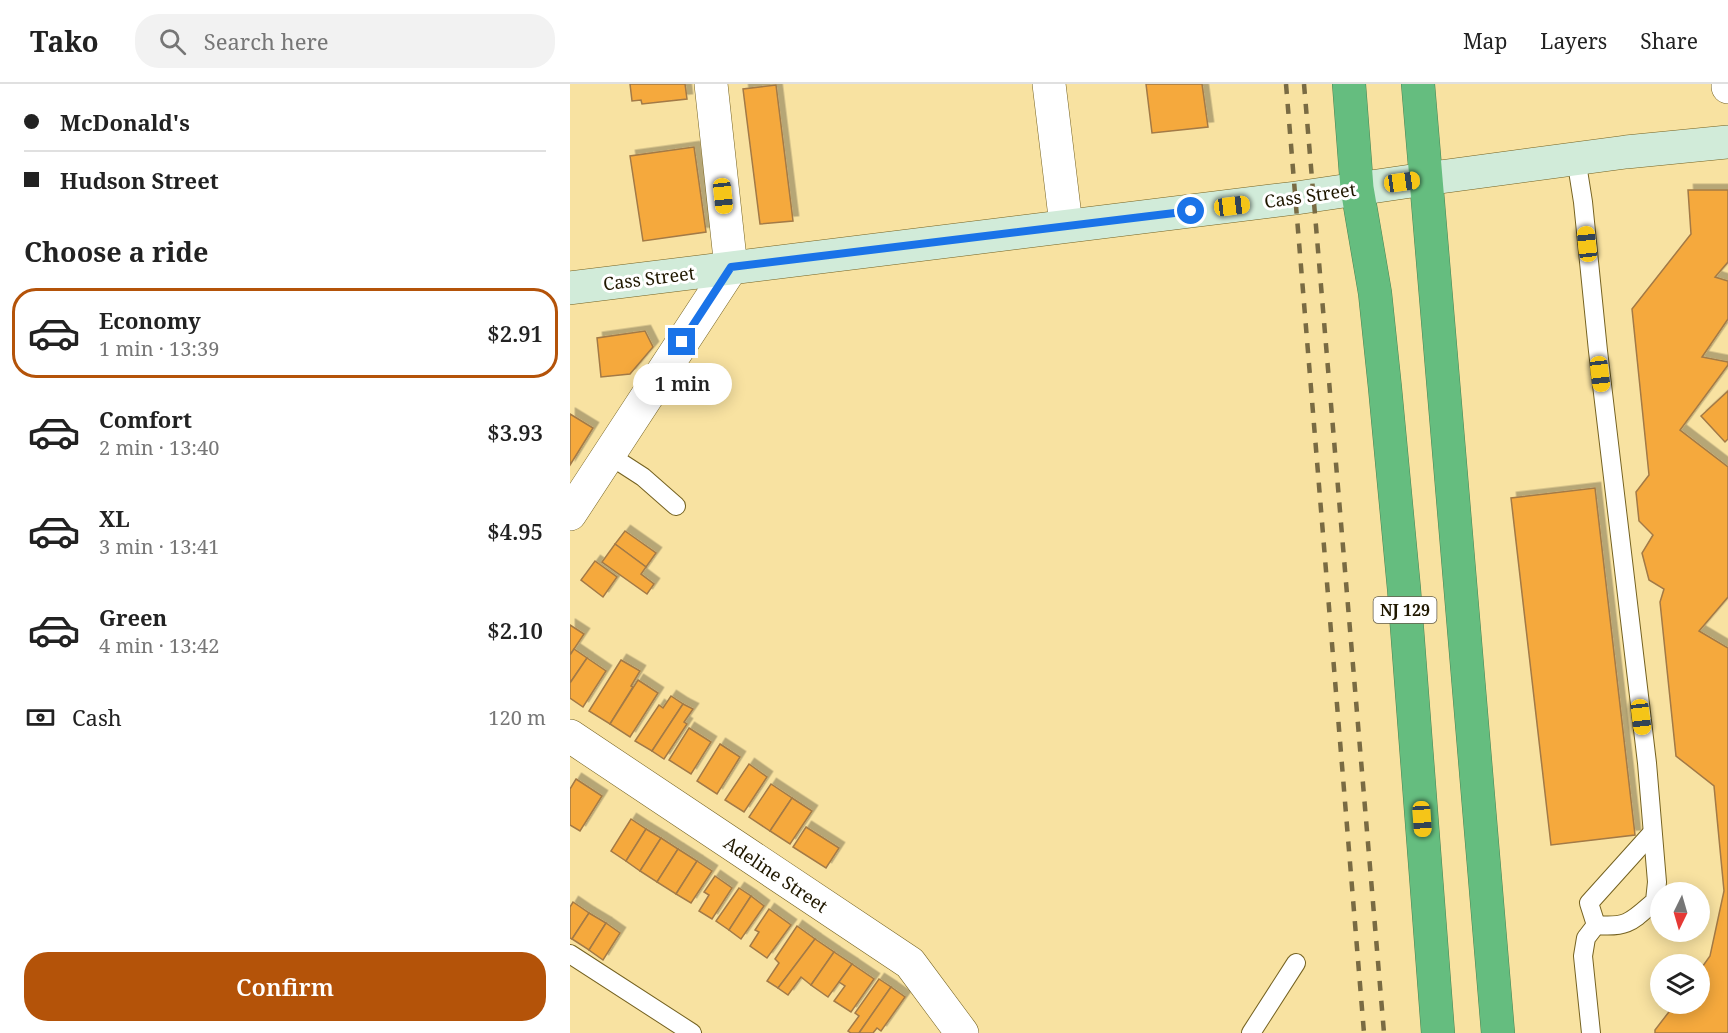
<!DOCTYPE html>
<html lang="en">
<head>
<meta charset="utf-8">
<style>
	:root { --surface:#fff; --page:#f2f2f2; --text:#222; --muted:#767676; --line:#e0e0e0; --accent:#b45309 }
	body { margin:0; font-family:"Noto Serif",serif; background:var(--page); color:var(--text); height:100vh; display:flex; flex-direction:column; font-size:22px; white-space:nowrap }
	* { box-sizing:border-box; margin:0 }
	p { font-size:20px; color:var(--muted) }
	.icon { flex:none; width:33px; height:33px; fill:none; stroke:currentColor; stroke-width:2; stroke-linecap:round; stroke-linejoin:round }
	.map { position:relative; flex:1; overflow:hidden }
	.side { display:flex; flex-direction:column; background:var(--surface); width:570px }
	.side>* { flex:none }
	.guide { display:grid; align-content:center; height:132px; padding:0 24px; background:var(--surface) }
	.needle { width:39px; rotate:185deg }
	.fabs { position:absolute; left:1080px; top:798px; display:grid; gap:12px }
	.fabs a { display:grid; place-items:center; width:60px; height:60px; border-radius:50%; background:var(--surface); box-shadow:0 3px 15px #0003; font-size:30px }
	.end { position:absolute; width:27px; height:27px; margin:-14px; border:8px solid #1a73e8; background:#fff; box-shadow:0 0 0 3px #fff }
	.from { border-radius:50% }
	.bubble { position:absolute; height:42px; border-radius:21px; background:var(--surface); box-shadow:0 3px 15px #0003; font-size:20px; font-weight:600; line-height:42px; text-align:center }
	.car { position:absolute; width:18px; height:36px; margin:-18px -9px; border-radius:8px; box-shadow:0 0 4px 2px #0007; background:linear-gradient(#f5c518 24%,#345 0 40%,#f5c518 0 76%,#345 0 86%,#f5c518 0) }
	.guide b { display:flex; align-items:center; gap:21px; height:57px; font-size:22px }
	.guide b+b { border-top:2px solid var(--line) }
	.guide i { width:15px; height:15px; background:var(--text) }
	ul { padding:0; list-style:none }
	li { display:flex; align-items:center; gap:18px; height:90px; margin:0 12px 9px; padding:0 12px; border:3px solid transparent; border-radius:24px }
	li div { flex:1 }
	li b { display:block; font-size:22px }
	li em { font-style:normal; font-weight:600 }
	li.on { border-color:var(--accent) }
	li>.icon { width:54px; height:54px; stroke-width:1.5 }
	h2 { padding:0 24px; font-size:27px; line-height:72px }
	.pay { display:flex; align-items:center; gap:15px; height:66px; padding:0 24px; font-size:22px }
	.pay p { margin-inline-start:auto }
	.button { display:flex; gap:12px; margin-top:auto; padding:12px 24px }
	.button a { flex:1; height:69px; border-radius:24px; background:var(--accent); color:#fff; font-size:24px; font-weight:600; line-height:69px; text-align:center }
	header { display:flex; align-items:center; gap:36px; box-sizing:border-box; height:84px; padding:0 30px; background:var(--surface); border-bottom:2px solid var(--line) }
	header strong { font-size:28px }
	nav { display:flex; gap:33px; margin-inline-start:auto; font-size:21px }
	.search { width:420px; height:54px; background:var(--page); display:flex; align-items:center; gap:15px; box-sizing:border-box; padding:0 21px; border-radius:24px; color:var(--muted); font-size:22px }
	main { display:flex; flex:1; min-height:0 }
	.map>svg:first-child { display:block }
	.building { fill:#f5a93e; stroke:#a37a46; stroke-width:1.5; filter:url(#shadow) }
	.lines { fill:none; stroke-linecap:round; stroke-linejoin:round }
	.lane-casing { stroke:#756221; stroke-width:20 }
	.street-casing { stroke:#756221; stroke-width:34 }
	.secondary-casing { stroke:#756221; stroke-width:34 }
	.highway-casing { stroke:#4d8353; stroke-width:34 }
	.lane { stroke:#fff; stroke-width:18 }
	.street { stroke:#fff; stroke-width:33 }
	.secondary { stroke:#d1ebd9; stroke-width:33 }
	.highway { stroke:#65bd7f; stroke-width:33 }
	.rail { stroke:#796b43; stroke-width:4.5; stroke-dasharray:10 10; stroke-linecap:butt }
	.route { stroke:#1a73e8; stroke-width:8 }
	.labels { text-anchor:middle; dominant-baseline:central; stroke-width:6; stroke-linejoin:round; paint-order:stroke }
	.shield { fill:#fff; stroke:#635d4c; stroke-width:1.5 }
	.shield-label { font-size:16px; font-weight:bold; fill:#201800 }
	.street-label { font-size:18px; fill:#201800; stroke:#fff }
</style>
</head>
<body>
<header>
<strong>Tako</strong>
<div class="search"><svg class="icon" aria-label="search" viewBox="0 0 24 24"><circle cx="10" cy="10" r="6"/><path d="M15 15l6 6"/></svg>Search here</div>
<nav><a>Map</a><a>Layers</a><a>Share</a></nav>
</header>
<main>
<section class="side">
<div class="guide">
<b><i class="from"></i>McDonald's</b>
<b><i></i>Hudson Street</b>
</div>
<h2>Choose a ride</h2>
<ul>
<li class="on"><svg class="icon" aria-label="car" viewBox="0 0 24 24"><path d="M5 17H2v-5l4-1 3-4h7l3 4 3 1v5h-3M9 17h6M6 11h13"/><circle cx="7" cy="17" r="2"/><circle cx="17" cy="17" r="2"/></svg><div><b>Economy</b><p>1 min · 13:39</p></div><em>$2.91</em></li>
<li><svg class="icon" aria-label="car" viewBox="0 0 24 24"><path d="M5 17H2v-5l4-1 3-4h7l3 4 3 1v5h-3M9 17h6M6 11h13"/><circle cx="7" cy="17" r="2"/><circle cx="17" cy="17" r="2"/></svg><div><b>Comfort</b><p>2 min · 13:40</p></div><em>$3.93</em></li>
<li><svg class="icon" aria-label="car" viewBox="0 0 24 24"><path d="M5 17H2v-5l4-1 3-4h7l3 4 3 1v5h-3M9 17h6M6 11h13"/><circle cx="7" cy="17" r="2"/><circle cx="17" cy="17" r="2"/></svg><div><b>XL</b><p>3 min · 13:41</p></div><em>$4.95</em></li>
<li><svg class="icon" aria-label="car" viewBox="0 0 24 24"><path d="M5 17H2v-5l4-1 3-4h7l3 4 3 1v5h-3M9 17h6M6 11h13"/><circle cx="7" cy="17" r="2"/><circle cx="17" cy="17" r="2"/></svg><div><b>Green</b><p>4 min · 13:42</p></div><em>$2.10</em></li>
</ul>
<div class="pay"><svg class="icon" aria-label="cash" viewBox="0 0 24 24"><path d="M3 7h18v10H3z"/><circle cx="12" cy="12" r="2"/></svg>Cash<p>120 m</p></div>
<div class="button"><a>Confirm</a></div>
</section>
<div class="map">
<svg width="1158" height="949" viewBox="0 0 1158 949">
	<defs>
		<filter id="shadow"><feDropShadow dx="5.5" dy="-5.5" stdDeviation="0" flood-color="#0004"/></filter>
	</defs>
	<rect width="100%" height="100%" fill="#f8e2a1"/>
	<g class="building">
		<polygon points="60,0 115,0 117,15 72,20 71,16 62,17"/>
		<polygon points="576,0 632,0 638,43 582,49"/>
		<polygon points="206,1 223,137 190,140 173,5"/>
		<polygon points="124,63 136,148 73,157 60,72"/>
		<polygon points="1118,106 1158,106 1158,178 1145,193 1158,197 1158,235 1132,273 1158,278 1158,281 1110,346 1158,383 1158,513 1129,547 1158,564 1158,949 1085,949 1085,946 1105,920 1130,920 1130,886 1140,872 1154,807 1144,702 1106,672 1090,518 1094,505 1079,496 1072,469 1083,451 1069,437 1066,408 1079,391 1062,225 1121,150"/>
		<polygon points="75,247 83,263 60,290 31,293 27,254"/>
		<polygon points="1158,307 1158,355 1155,358 1131,332"/>
		<polygon points="0,330 23,344 0,381"/>
		<polygon points="1025,404 1065,751 981,761 941,414"/>
		<polygon points="55,447 86,469 76,483 45,460"/>
		<polygon points="45,460 76,483 71,490 84,500 77,510 32,478"/>
		<polygon points="25,477 47,493 33,513 11,496"/>
		<polygon points="0,541 14,550 0,571"/>
		<polygon points="4,565 17,574 0,599 0,571"/>
		<polygon points="17,574 36,587 13,623 0,614 0,599"/>
		<polygon points="51,576 70,587 61,602 63,603 40,640 19,627"/>
		<polygon points="68,596 88,609 60,653 40,640"/>
		<polygon points="101,612 113,620 82,667 65,657 89,621 93,624"/>
		<polygon points="113,620 123,625 114,638 117,640 94,675 82,667"/>
		<polygon points="119,644 141,658 121,690 99,676"/>
		<polygon points="150,660 170,673 147,710 127,697"/>
		<polygon points="179,680 197,693 174,728 155,716"/>
		<polygon points="6,695 32,712 10,747 0,741 0,705"/>
		<polygon points="201,700 222,714 200,747 179,733"/>
		<polygon points="222,714 242,727 220,760 200,747"/>
		<polygon points="61,735 76,745 56,777 41,767"/>
		<polygon points="236,743 269,764 256,784 223,763"/>
		<polygon points="76,745 91,754 70,787 56,777"/>
		<polygon points="91,754 108,765 87,798 70,787"/>
		<polygon points="108,765 127,777 106,810 87,798"/>
		<polygon points="127,777 142,787 121,819 106,810"/>
		<polygon points="145,792 162,804 142,835 129,827 139,811 134,808"/>
		<polygon points="169,804 181,812 159,846 146,837"/>
		<polygon points="181,812 194,822 171,855 159,846"/>
		<polygon points="3,818 19,829 2,855 0,854 0,823"/>
		<polygon points="199,825 221,841 197,874 180,862 189,848 185,846"/>
		<polygon points="19,829 36,839 19,866 2,855"/>
		<polygon points="36,839 50,849 33,876 19,866"/>
		<polygon points="227,842 245,855 208,904 197,897 209,879 205,875"/>
		<polygon points="245,855 264,868 241,901 231,893 218,911 208,904"/>
		<polygon points="264,868 282,880 258,913 241,901"/>
		<polygon points="282,880 304,895 281,928 264,917 275,902 269,898"/>
		<polygon points="309,895 321,903 289,949 281,949 278,947 289,932 285,929"/>
		<polygon points="321,903 335,913 311,947 307,944 303,949 289,949"/>
	</g>
	<g class="lines">
		<defs>
			<g id="lane">
				<path d="M1006,74L1013,118L1028,267L1077,679L1087,798L1085,817C1062,837 1058,844 1026,841"/>
				<polyline points="39,371 73,393 106,422"/>
				<polyline points="1026,841 1019,819 1082,749"/>
				<polyline points="0,870 122,949"/>
				<polyline points="681,949 726,879"/>
				<polyline points="1021,949 1013,872 1016,854 1026,841"/>
			</g>
			<g id="street">
				<polyline points="479,0 496,141"/>
				<polyline points="1158,0 1158,3"/>
				<polyline points="0,430 161,184 141,0"/>
				<polyline points="0,652 340,879 392,949"/>
			</g>
			<polyline id="secondary" points="0,204 726,114 855,95 1056,68 1158,58"/>
			<g id="highway">
				<polyline points="779,0 787,104 805,209 815,304 834,505 868,949"/>
				<polyline points="848,0 928,949"/>
			</g>
		</defs>
		<use href="#lane" class="lane-casing"/>
		<use href="#street" class="street-casing"/>
		<use href="#secondary" class="secondary-casing"/>
		<use href="#highway" class="highway-casing"/>
		<use href="#lane" class="lane"/>
		<use href="#street" class="street"/>
		<use href="#secondary" class="secondary"/>
		<use href="#highway" class="highway"/>
		<g class="rail">
			<polyline points="716,0 794,949"/>
			<polyline points="734,0 814,949"/>
		</g>
	</g>
	<g class="lines">
		<polyline class="route" points="112,258 161,183 621,127"/>
	</g>
	<g class="labels">
		<rect class="shield" x="803.5" y="513" width="63" height="26" rx="4.5"/>
		<g class="shield-label">
			<text x="835" y="526">NJ 129</text>
		</g>
		<g class="street-label">
			<text transform="translate(740 111) rotate(-8)">Cass Street</text>
			<text transform="translate(79 194) rotate(-7)">Cass Street</text>
			<text transform="translate(206 790) rotate(34)">Adeline Street</text>
		</g>
	</g>
</svg>
<div class="fabs">
<a><svg class="needle" viewBox="-14 -14 28 28"><path d="M0-13l5 13h-10z" fill="#e53935"/><path d="M0 13l5-13h-10z" fill="#767676"/></svg></a>
<a><svg class="icon" aria-label="layers" viewBox="0 0 24 24"><path d="M12 4l9 5-9 5-9-5zM3 14l9 5 9-5"/></svg></a>
</div>
<i class="end from" style="left:621px;top:127px"></i>
<i class="end" style="left:112px;top:258px"></i>
<div class="bubble" style="left:63px;top:279px;width:99px">1 min</div>
<i class="car" style="left:832px;top:98px;rotate:82deg"></i>
<i class="car" style="left:153px;top:112px;rotate:174deg"></i>
<i class="car" style="left:662px;top:122px;rotate:83deg"></i>
<i class="car" style="left:1017px;top:160px;rotate:354deg"></i>
<i class="car" style="left:1030px;top:290px;rotate:173deg"></i>
<i class="car" style="left:1071px;top:633px;rotate:173deg"></i>
<i class="car" style="left:852px;top:735px;rotate:176deg"></i>
</div>
</main>
</body>
</html>
